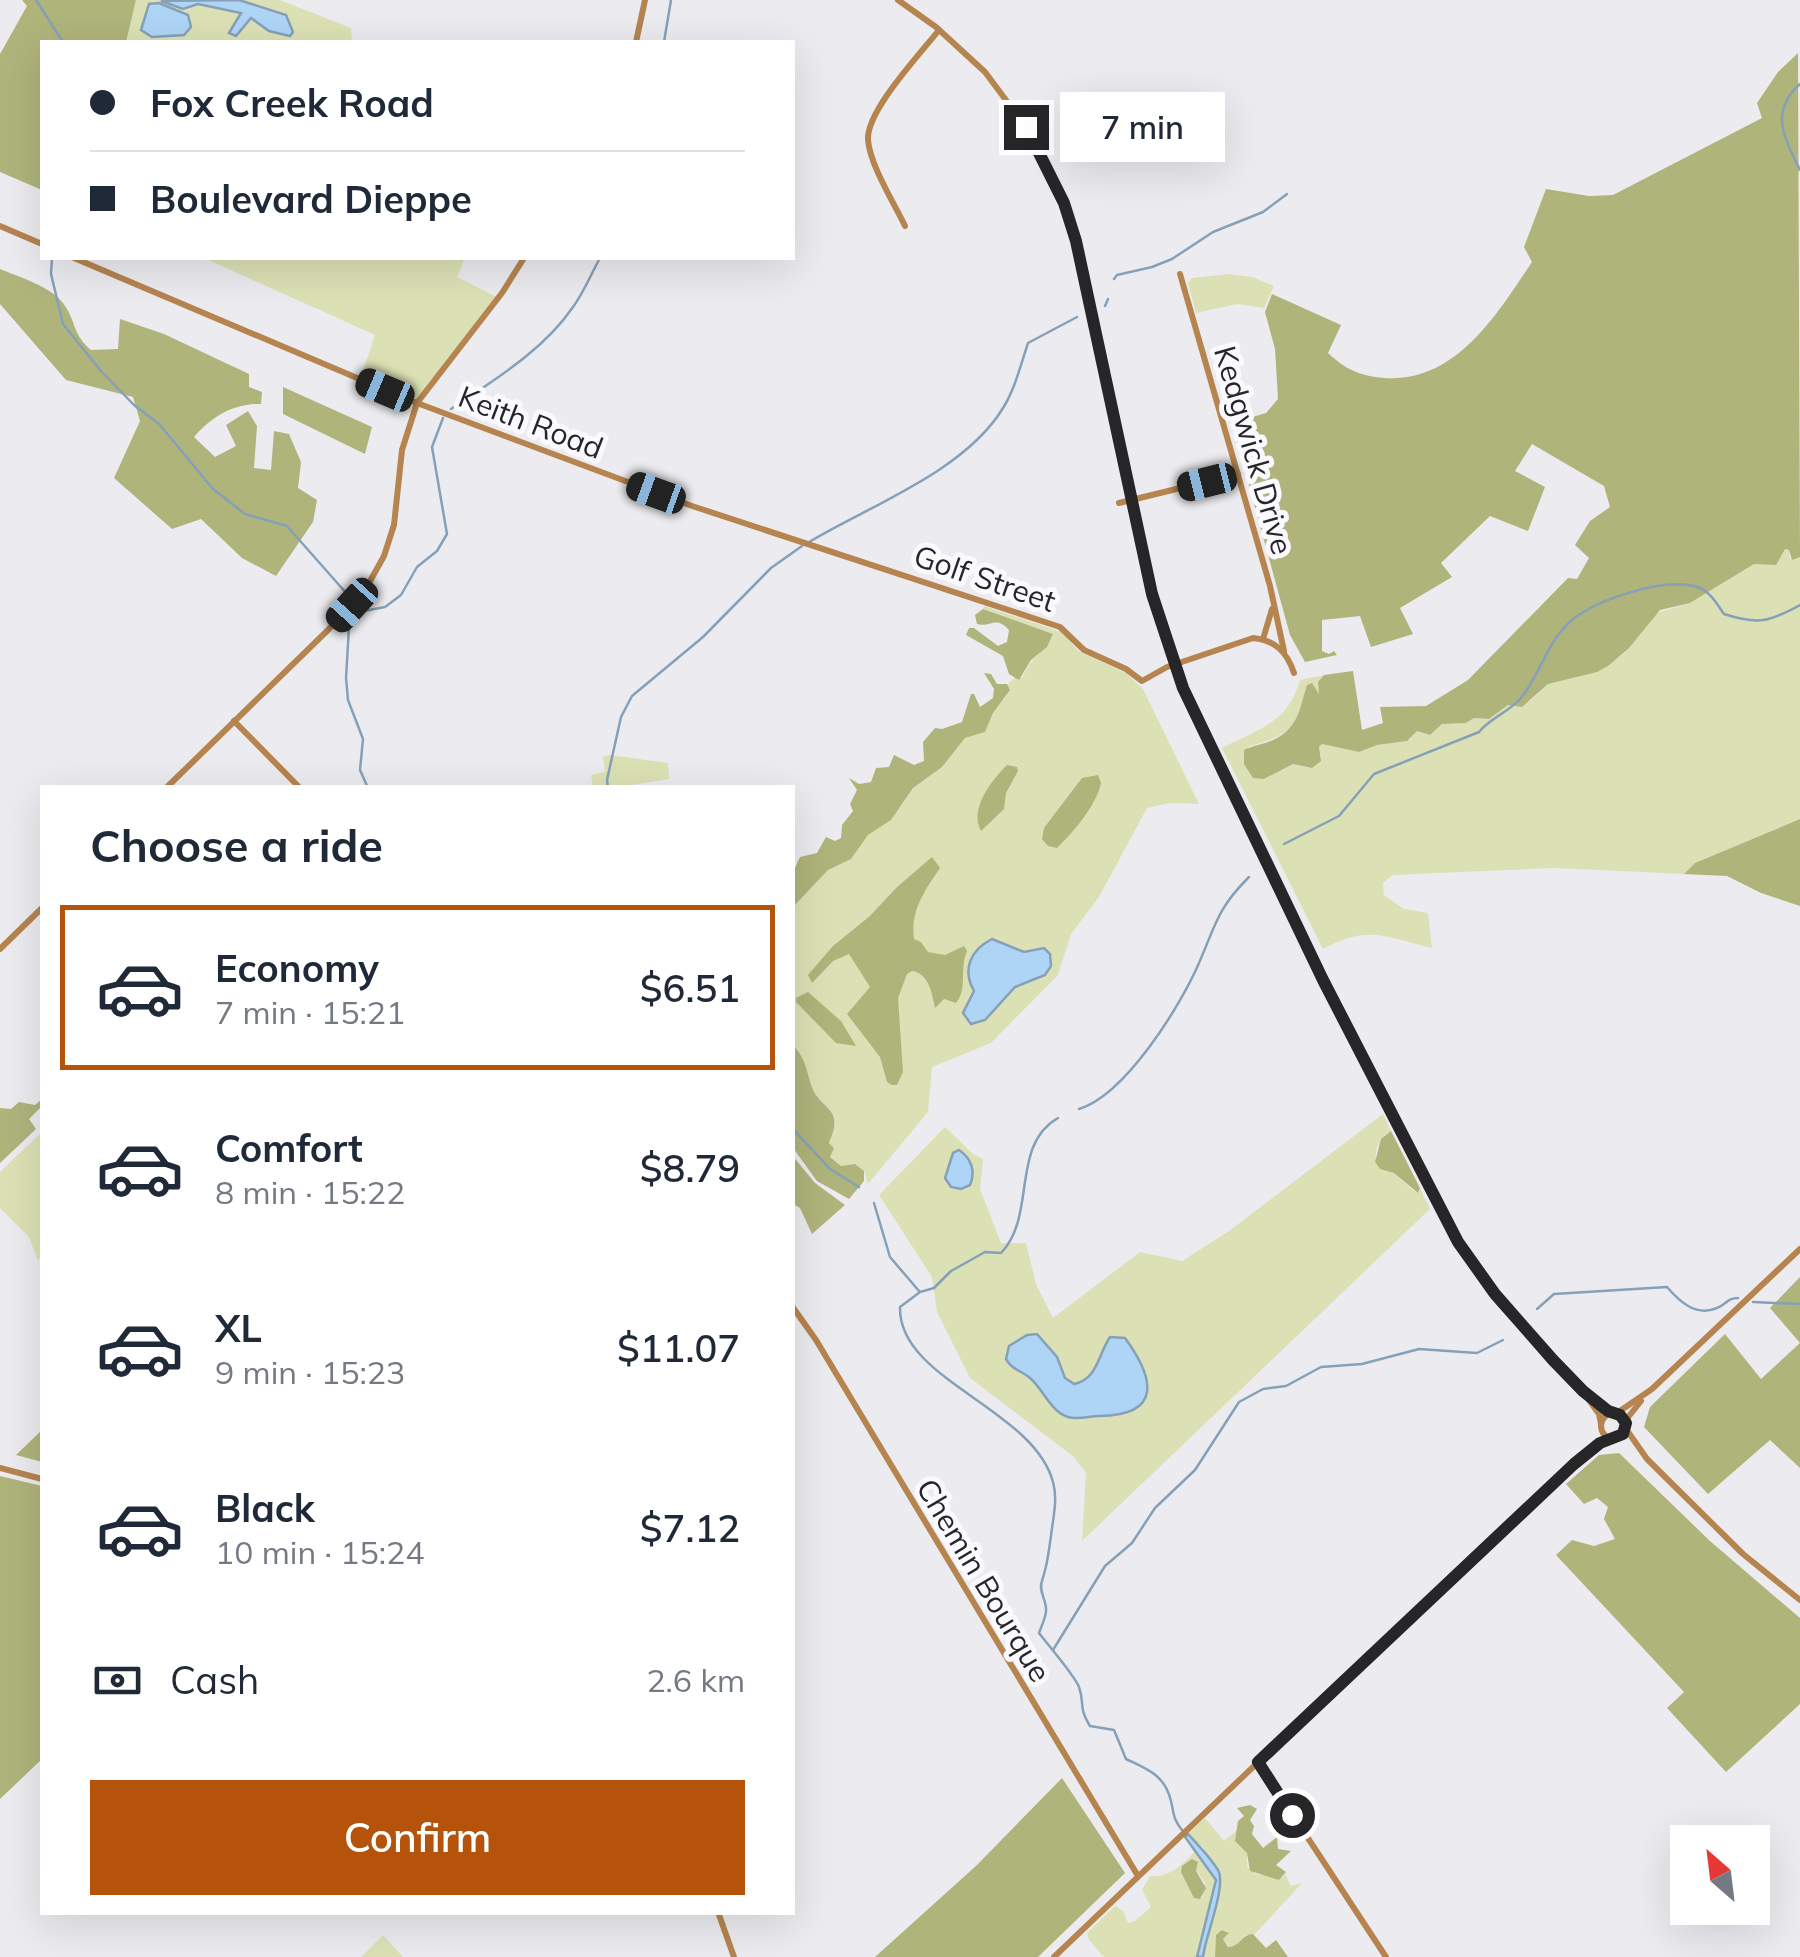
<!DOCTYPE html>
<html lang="en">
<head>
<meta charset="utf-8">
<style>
	:root { --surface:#fff; --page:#f6f6f7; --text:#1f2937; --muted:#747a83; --line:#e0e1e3; --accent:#b45309 }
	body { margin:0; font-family:Mulish,sans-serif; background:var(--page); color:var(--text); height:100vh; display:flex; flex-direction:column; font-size:38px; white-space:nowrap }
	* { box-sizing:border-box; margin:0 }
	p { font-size:32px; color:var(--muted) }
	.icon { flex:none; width:55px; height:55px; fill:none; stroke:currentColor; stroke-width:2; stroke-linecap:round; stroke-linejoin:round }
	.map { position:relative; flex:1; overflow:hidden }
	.drawer { position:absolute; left:40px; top:785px; width:755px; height:1130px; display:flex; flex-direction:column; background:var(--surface); border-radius:0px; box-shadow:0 10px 40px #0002 }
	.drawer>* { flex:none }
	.top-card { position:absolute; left:40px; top:40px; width:755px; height:220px; border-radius:0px; box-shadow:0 10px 40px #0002; display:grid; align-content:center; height:220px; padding:0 50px; background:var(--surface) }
	.needle { width:65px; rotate:332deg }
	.fabs { position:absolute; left:1670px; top:1825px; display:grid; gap:20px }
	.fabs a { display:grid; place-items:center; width:100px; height:100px; border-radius:0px; background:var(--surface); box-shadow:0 10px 40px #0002; font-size:50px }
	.end { position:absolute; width:45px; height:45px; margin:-22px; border:12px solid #262628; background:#fff; box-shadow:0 0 0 5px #fff }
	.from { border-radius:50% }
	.bubble { position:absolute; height:70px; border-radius:0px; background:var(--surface); box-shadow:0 10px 40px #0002; font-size:32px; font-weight:600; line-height:70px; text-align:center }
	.car { position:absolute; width:30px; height:60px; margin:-30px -15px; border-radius:12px; box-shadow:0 0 8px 2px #0007; background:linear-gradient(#222 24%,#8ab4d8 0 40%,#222 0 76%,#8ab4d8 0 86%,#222 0) }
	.top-card b { display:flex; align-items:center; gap:35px; height:95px; font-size:38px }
	.top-card b+b { border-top:2px solid var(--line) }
	.top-card i { width:25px; height:25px; background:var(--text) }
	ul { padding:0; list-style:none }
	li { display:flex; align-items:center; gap:30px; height:165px; margin:0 20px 15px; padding:0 30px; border:5px solid transparent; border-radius:0px }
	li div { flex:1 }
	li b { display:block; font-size:38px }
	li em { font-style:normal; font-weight:600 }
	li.current { border-color:var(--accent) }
	li>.icon { width:90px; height:90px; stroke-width:1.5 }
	h2 { padding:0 50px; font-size:45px; line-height:120px }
	.pay { display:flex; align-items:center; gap:25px; height:110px; padding:0 50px; font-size:38px }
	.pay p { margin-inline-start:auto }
	.cta { display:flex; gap:20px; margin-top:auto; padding:20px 50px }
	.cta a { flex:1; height:115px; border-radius:0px; background:var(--accent); color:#fff; font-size:40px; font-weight:600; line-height:115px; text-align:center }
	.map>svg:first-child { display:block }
	.green { fill:#dce1b5; fill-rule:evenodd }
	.forest { fill:#afb47b }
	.water { fill:#afd5f6; stroke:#86a0b8; stroke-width:2.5 }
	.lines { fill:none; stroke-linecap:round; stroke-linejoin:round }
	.stream { stroke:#86a0b8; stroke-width:2.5 }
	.secondary { stroke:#b5844f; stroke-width:6 }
	.route { stroke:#262628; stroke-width:12 }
	.labels { text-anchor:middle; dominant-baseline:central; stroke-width:10; stroke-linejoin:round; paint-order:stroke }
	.street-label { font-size:30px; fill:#262628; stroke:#f9f9fe }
</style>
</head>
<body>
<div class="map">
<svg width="1800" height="1957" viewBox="0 0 1800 1957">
	<rect width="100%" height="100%" fill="#ececf0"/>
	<g class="green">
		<polygon points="136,0 280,0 351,28 352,42 126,42"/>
		<polygon points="204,258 465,258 457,277 499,298 417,403 360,380 375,335"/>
		<polygon points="1228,274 1252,277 1274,286 1264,308 1237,304 1196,313 1188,283 1192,278"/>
		<path d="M1785,549L1789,550L1790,559L1800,557V819L1695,863L1684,874L1555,868L1393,875L1383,883L1384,895L1404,909L1428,913L1432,948C1386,937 1368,924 1323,949L1222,748C1259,729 1288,723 1300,680L1324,675L1318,685L1320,694H1316L1312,683L1308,685C1294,730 1295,732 1248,747L1264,779L1293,764C1308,767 1312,772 1321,757L1319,748L1322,744L1359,752L1377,745L1407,741L1417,731L1430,735L1442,724L1466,723L1474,718L1489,719L1508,705L1530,701L1548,684L1605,668L1624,653L1656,613L1690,603L1754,564C1781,561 1767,567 1785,549Z"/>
		<path d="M984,606L1064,633L1078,651L1126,673L1143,689L1199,804L1170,803L1147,808L1099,897L1071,934L1058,975L991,1043L932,1067L928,1112L868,1184L864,1171L855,1164L841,1166L830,1157L834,1148L829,1143C845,1108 823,1112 813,1089C806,1074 803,1061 795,1047C787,1034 793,930 793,907L828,870L851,859L868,835L891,820L913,788L942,767L965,738L985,732L993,713L1009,692L1007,685L1014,678L1023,677C1029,658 1046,651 1053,634L983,609Z"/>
		<polygon points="610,755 668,763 669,779 618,787 593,787 591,775 605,772 603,757"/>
		<path d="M1383,1114L1391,1131C1379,1136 1373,1153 1377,1165L1394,1173L1414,1191L1418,1193L1420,1188L1430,1209L1082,1541L1086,1473L1074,1457L970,1378L937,1312L932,1277L879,1195L945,1127L973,1154L983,1159L980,1189L1001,1243H1026L1036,1284L1053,1318L1140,1252L1182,1261L1229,1231Z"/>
		<polygon points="42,1132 42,1252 38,1261 29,1237 0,1208 0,1172"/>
		<path d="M1205,1818L1224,1841L1238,1829C1233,1841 1241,1844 1247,1853V1866L1255,1874L1282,1878L1285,1874L1291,1886L1302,1883L1254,1935H1246L1236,1946L1229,1947L1223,1939L1228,1935L1227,1931L1222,1930L1216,1939L1215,1957H1203L1219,1895L1216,1867L1208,1862L1204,1848L1188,1834Z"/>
		<path d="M1194,1852L1212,1871L1216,1884L1197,1957H1104L1089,1940L1087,1933L1115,1906L1123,1911L1128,1923L1135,1921L1151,1907L1142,1890L1150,1876C1168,1878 1183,1865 1194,1852ZM1198,1862L1196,1871L1205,1883L1203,1897L1198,1899L1182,1875Z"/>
		<polygon points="383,1935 403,1957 361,1957"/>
	</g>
	<g class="forest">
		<polygon points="22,0 136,0 126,42 42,42 42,190 0,172 0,54 27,6"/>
		<path d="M1798,53L1800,557L1792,560L1789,550L1785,549L1776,565L1754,564L1690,603L1660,610L1629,648L1608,666L1597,672L1548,684L1522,707L1508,705L1489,719L1474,718L1466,723L1442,724L1430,735L1417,731L1407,741L1377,745L1359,752L1322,744L1319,747L1321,761L1312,768L1293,764L1264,779L1253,778L1244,764V750C1254,745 1265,744 1275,739C1299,727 1300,707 1307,685L1312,683L1319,694L1318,682L1324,675L1353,671L1362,730L1383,723L1380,707L1426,706L1468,680L1568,578L1577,579L1589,558L1575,545L1590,521L1610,507L1604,486L1532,444L1515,471L1545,487L1528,531L1490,516L1441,563L1452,577L1400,608L1413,634L1371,647L1360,616L1322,620V651L1329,654L1334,651L1337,655L1305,662L1290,635L1232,423L1266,413L1278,399L1275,349L1265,312L1272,294L1341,325L1328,353C1345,369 1360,376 1384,378C1456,383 1497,314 1532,262L1524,247L1546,189L1589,196L1613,195L1762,118L1757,103L1778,72Z"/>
		<path d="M0,269C19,277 50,286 63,303C76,320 72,334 91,350L118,349L120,319L164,334L249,374V387L262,392L261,404C232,404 213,416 194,437L215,457L236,446L226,425L248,411L257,426L254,468L271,470L274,431L289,434L301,462L298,488L317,500L313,522L276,576L242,558L201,519L172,529L114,478L140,421L133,397L66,380L0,304Z"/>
		<polygon points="283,387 372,427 365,454 283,414"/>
		<path d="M983,609L1053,634L1047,647L1031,660L1019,680L1009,674L1003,656L966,635L969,628H974L998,646L1007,642L1009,630C995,615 991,628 977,624L975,615Z"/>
		<polygon points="984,673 991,674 997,684 1007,684 1010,690 993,713 985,732 965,738 942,767 913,788 891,820 868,835 851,859 828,870 793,907 793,872 800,857 817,853 826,837 835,841 841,838 842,825 853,811 850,804 857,790 849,778 859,784 871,782 876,768 889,767 894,755 914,765 924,761 923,742 935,728 942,729 962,722 971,694 974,694 980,707 993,698 994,689"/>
		<path d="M1007,765L1017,767L1018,771L1006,793L1004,809L981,831C969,809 991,781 1007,765Z"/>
		<path d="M1098,775L1101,783C1096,806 1074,831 1057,848L1048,846L1042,839L1044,828L1082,778Z"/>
		<polygon points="1800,819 1800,906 1761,893 1727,876 1684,874 1695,863"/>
		<path d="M932,857L940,868C925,890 910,911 914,939L921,942L928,952L945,955L964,946L967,951C959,969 968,989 956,1003L944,999L935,1008C932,994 929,973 912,971L907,974L898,998L903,1072L897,1085H892L887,1082L880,1057L847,1014L870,987L849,954L833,961L812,983L808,975L833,946L870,916L896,888Z"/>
		<polygon points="808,992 841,1021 856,1046 836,1043 796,1002 796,998"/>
		<path d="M793,1045C806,1059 806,1070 812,1087C820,1110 846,1107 829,1143L834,1148L830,1157L841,1166L855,1164L864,1171V1181L849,1199L817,1181L793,1148Z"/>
		<polygon points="42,1099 42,1106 29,1119 36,1129 0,1163 0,1108 11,1109 19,1102 35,1105"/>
		<polygon points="1391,1131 1420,1188 1418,1193 1394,1173 1380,1169 1375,1162 1381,1139"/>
		<polygon points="792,1155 815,1183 845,1205 812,1234 800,1208 793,1204"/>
		<polygon points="1800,1277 1800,1468 1770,1440 1708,1494 1644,1427 1650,1407 1725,1334 1761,1379 1800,1343 1770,1308"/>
		<polygon points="42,1430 42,1462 16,1455"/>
		<polygon points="1619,1453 1710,1541 1800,1618 1800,1704 1726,1772 1667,1708 1684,1692 1556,1555 1572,1540 1594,1546 1615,1539 1604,1519 1608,1507 1597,1498 1584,1504 1566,1484 1599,1455"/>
		<polygon points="0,1476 42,1486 42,1759 0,1799"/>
		<polygon points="1062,1778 1125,1873 1038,1957 875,1957 977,1865"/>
		<polygon points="1250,1805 1257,1809 1250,1820 1254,1826 1252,1834 1263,1848 1277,1837 1278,1849 1291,1851 1276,1865 1286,1872 1279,1880 1250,1871 1247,1853 1235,1841 1238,1821 1244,1816 1237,1808"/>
		<polygon points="1192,1859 1198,1862 1196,1871 1206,1888 1200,1899 1194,1898 1181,1872 1182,1866"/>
		<path d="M1222,1930L1229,1933L1223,1939L1228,1947C1240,1947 1242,1934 1253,1934L1266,1948L1276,1940L1288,1957H1215L1216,1935Z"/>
	</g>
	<g class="water">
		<polygon points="239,0 286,15 293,32 290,36 269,31 251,18 236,36 229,33 241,13 198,4 183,9 161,1"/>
		<polygon points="159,3 188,15 191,27 184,35 152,37 141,30 149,4"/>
		<path d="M992,939L1024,952L1044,948L1050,954L1051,966L1045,975L1015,987L985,1020L971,1024L963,1013L974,991C962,970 970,950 992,939Z"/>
		<path d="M959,1150C971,1158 976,1171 970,1185L961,1189L951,1187L945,1178L953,1153Z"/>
		<path d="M1037,1334L1057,1357L1065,1378L1074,1384C1097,1380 1098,1355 1110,1337L1125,1338C1155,1379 1162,1415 1100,1416C1090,1416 1078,1420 1068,1417C1051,1412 1043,1389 1030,1378C1021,1370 1013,1371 1006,1359L1009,1346L1027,1335Z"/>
		<path d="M1188,1834C1200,1847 1210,1857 1218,1870C1227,1886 1205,1937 1203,1957H1197L1216,1880L1185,1837Z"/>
	</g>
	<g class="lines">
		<g class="stream">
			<polyline points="36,0 63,42"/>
			<polyline points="664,42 671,0"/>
			<path d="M1800,84C1769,112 1784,137 1800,170"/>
			<polyline points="52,258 51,274 63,324 101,371 134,405 159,424 213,489 245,514 287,526 347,594"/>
			<polyline points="1114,279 1117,275 1152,267 1172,259 1213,232 1263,212 1287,194"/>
			<polyline points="1105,306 1108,299"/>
			<path d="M451,409C494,380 543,351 573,307C584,292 591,274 600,258"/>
			<path d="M809,542C871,505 965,471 1003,408C1015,389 1021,364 1028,343L1077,317"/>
			<polyline points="368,788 360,770 363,739 348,700 346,678 349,627 364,611 385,607 401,595 417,567 437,551 447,534 432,447 443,418"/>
			<polyline points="608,788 607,780 621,717 632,696 703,637 771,568 802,546"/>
			<path d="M1284,844L1339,816L1374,774L1479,732C1490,718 1509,712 1521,698C1541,673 1547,641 1572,620C1598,599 1664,577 1697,587C1709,590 1717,604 1724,614C1758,625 1769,622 1800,605"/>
			<path d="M1079,1109C1125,1095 1180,1007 1199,963C1216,924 1217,909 1249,877"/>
			<path d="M1058,1118C1010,1145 1037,1216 1001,1253L985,1252L951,1271L934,1288L920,1292L900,1307C898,1380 1033,1408 1053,1482C1058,1500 1053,1518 1051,1536C1048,1555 1048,1563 1042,1581C1038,1592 1047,1600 1046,1611C1046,1617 1041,1627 1039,1633C1048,1645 1075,1676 1079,1687C1085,1704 1078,1707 1090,1726L1114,1730L1126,1759C1147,1769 1165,1775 1171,1801C1174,1814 1173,1819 1182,1830"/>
			<polyline points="792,1128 830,1169 859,1187"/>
			<polyline points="874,1203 890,1257 919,1291"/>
			<polyline points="1753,1302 1800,1304"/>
			<path d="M1537,1309L1554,1294L1667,1287C1680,1302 1696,1317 1717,1308C1727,1304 1727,1298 1738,1298"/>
			<polyline points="1053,1650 1105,1566 1132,1543 1155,1508 1195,1470 1239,1402 1263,1389 1286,1386 1321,1367 1362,1364 1419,1349 1477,1353 1503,1340"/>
		</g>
		<g class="secondary">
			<polyline points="898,0 936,27 985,72 1026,127 1064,203 1087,291 1148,578 1174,664 1339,1012 1444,1216 1474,1266 1553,1360 1583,1391 1613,1413"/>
			<polyline points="636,42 645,0"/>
			<polyline points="0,226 42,244"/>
			<path d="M905,226C894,203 870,165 868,140C866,111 921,53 939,30"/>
			<path d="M74,258L409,400L692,506L1060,627L1084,650L1126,669L1142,681L1167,667L1253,638C1275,640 1287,652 1294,673"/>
			<polyline points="1180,274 1270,586 1284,651"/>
			<polyline points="1119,503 1238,474"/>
			<polyline points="1263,639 1272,609"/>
			<polyline points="234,721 300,788"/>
			<polyline points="166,788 328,630 369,583 384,556 394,525 402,450 417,403 502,293 524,258"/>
			<polyline points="0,949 42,908"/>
			<polyline points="792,1306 816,1340 1138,1876"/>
			<polyline points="1589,1400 1599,1414 1601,1424"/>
			<polyline points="1617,1413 1652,1389 1800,1249"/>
			<circle cx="1614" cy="1426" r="13"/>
			<polyline points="1625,1421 1641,1401"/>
			<polyline points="1626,1429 1647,1459 1743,1554 1800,1600"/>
			<polyline points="0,1468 42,1479"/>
			<polyline points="1258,1762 1386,1957"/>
			<polyline points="718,1912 734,1957"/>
			<polyline points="1054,1957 1492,1539 1574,1464 1609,1438"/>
		</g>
	</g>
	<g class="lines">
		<polyline class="route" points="1026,127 1064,203 1076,241 1152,594 1183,688 1323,980 1458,1242 1495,1294 1553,1360 1583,1391 1608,1411 1620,1415 1626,1423 1623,1434 1600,1443 1574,1464 1258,1762 1292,1815"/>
	</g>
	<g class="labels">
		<g class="street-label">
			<text transform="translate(531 422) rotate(21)">Keith Road</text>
			<text transform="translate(1254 450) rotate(74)">Kedgwick Drive</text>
			<text transform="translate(985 578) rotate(19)">Golf Street</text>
			<text transform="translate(984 1580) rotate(59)">Chemin Bourque</text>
		</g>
	</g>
</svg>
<div class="fabs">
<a><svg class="needle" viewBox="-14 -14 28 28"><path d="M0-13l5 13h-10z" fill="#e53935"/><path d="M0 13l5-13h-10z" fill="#747a83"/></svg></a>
</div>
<i class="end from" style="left:1292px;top:1815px"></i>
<i class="end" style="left:1026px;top:127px"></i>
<div class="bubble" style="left:1060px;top:92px;width:165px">7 min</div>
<i class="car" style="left:385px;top:390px;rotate:293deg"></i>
<i class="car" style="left:1207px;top:482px;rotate:256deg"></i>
<i class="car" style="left:656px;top:493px;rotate:290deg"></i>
<i class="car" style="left:352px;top:605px;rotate:222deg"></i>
<div class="top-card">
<b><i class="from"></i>Fox Creek Road</b>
<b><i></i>Boulevard Dieppe</b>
</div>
<section class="drawer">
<h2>Choose a ride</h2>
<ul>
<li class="current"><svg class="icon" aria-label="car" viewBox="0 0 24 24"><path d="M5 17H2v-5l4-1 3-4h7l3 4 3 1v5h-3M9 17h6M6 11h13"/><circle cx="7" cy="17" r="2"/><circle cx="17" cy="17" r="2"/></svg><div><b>Economy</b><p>7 min · 15:21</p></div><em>$6.51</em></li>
<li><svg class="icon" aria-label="car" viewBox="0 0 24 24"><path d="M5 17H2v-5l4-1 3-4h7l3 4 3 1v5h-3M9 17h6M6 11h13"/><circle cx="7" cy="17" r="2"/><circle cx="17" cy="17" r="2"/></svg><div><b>Comfort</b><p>8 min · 15:22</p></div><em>$8.79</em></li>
<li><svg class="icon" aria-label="car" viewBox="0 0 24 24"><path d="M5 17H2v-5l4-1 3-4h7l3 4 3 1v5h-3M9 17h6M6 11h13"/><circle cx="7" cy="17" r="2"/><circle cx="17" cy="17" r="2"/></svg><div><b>XL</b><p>9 min · 15:23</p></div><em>$11.07</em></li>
<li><svg class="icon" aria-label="car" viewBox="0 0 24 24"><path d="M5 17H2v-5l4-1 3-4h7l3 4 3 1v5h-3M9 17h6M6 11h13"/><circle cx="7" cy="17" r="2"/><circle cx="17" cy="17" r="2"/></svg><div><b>Black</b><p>10 min · 15:24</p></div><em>$7.12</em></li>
</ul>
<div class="pay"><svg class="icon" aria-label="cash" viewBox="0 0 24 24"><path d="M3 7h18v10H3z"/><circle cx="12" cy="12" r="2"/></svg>Cash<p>2.6 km</p></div>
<div class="cta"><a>Confirm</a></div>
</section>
</div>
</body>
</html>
